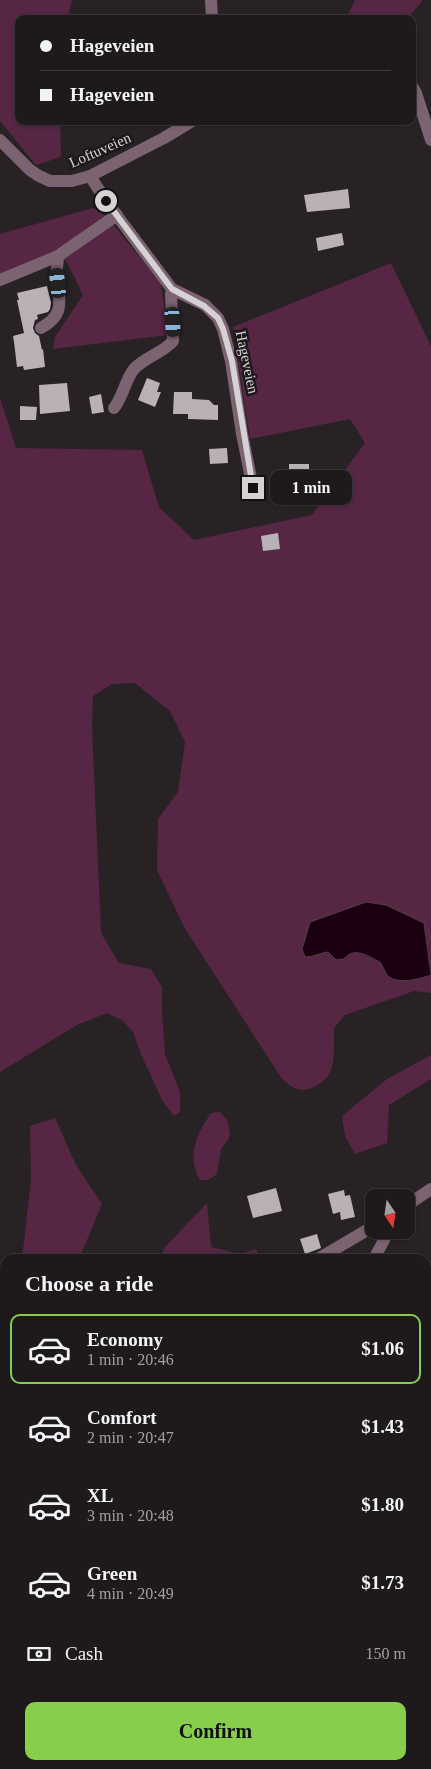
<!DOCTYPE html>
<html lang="en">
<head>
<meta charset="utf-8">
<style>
	:root { --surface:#1e1a1c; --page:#262325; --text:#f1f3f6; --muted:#a1a1a3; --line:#3c383b; --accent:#87cf4a }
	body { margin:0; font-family:Georgia,serif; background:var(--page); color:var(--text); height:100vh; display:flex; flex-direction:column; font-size:19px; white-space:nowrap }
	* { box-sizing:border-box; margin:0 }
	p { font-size:16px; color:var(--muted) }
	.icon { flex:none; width:28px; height:28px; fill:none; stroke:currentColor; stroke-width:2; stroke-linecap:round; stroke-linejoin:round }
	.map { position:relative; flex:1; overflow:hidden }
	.side { position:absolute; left:0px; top:1254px; width:431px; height:516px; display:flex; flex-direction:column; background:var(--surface); border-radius:15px 15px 0 0; box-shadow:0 1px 4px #0004,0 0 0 1px var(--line) }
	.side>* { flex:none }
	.guide { position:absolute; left:15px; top:15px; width:401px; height:110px; border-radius:10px; box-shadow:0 1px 4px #0004,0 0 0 1px var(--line); display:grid; align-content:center; height:110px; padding:0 25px; background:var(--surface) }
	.needle { width:32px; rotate:167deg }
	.buttons { position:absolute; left:365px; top:1189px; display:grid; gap:10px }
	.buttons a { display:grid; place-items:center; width:50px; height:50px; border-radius:10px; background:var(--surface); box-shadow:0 1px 4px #0004,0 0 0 1px var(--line); font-size:25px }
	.end { position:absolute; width:22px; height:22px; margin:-11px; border:6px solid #d5d1d4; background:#111; box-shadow:0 0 0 2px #111 }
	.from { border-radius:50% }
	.bubble { position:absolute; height:35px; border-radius:10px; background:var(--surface); box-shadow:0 1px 4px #0004,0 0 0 1px var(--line); font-size:16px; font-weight:700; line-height:35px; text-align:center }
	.car { position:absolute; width:15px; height:30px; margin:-15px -8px; border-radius:6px; box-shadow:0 0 4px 1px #0007; background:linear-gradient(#222 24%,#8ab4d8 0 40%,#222 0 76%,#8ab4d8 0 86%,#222 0) }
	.guide b { display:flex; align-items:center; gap:18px; height:48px; font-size:19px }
	.guide b+b { border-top:1px solid var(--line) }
	.guide i { width:12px; height:12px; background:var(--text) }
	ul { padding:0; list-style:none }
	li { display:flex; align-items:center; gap:15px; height:70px; margin:0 10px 8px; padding:0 15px; border:2px solid transparent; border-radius:10px }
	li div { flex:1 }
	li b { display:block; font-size:19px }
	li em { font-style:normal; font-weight:700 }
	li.current { border-color:var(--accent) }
	li>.icon { width:45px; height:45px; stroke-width:1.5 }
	h2 { padding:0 25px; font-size:22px; line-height:60px }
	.pay { display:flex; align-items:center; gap:12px; height:55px; padding:0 25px; font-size:19px }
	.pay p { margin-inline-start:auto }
	.cta { display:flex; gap:10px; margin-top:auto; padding:10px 25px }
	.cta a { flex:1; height:58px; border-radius:10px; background:var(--accent); color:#111; font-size:20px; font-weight:700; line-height:58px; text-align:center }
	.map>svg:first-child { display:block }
	.green { fill:#562644 }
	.water { fill:#1b0011; stroke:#533f4c }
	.building { fill:#b9b1b6 }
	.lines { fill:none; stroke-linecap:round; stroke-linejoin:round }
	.path { stroke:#736e71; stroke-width:2.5; stroke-dasharray:4 4; stroke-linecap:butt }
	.minor { stroke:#7c6371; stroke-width:12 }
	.route { stroke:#d5d1d4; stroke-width:6 }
	.labels { text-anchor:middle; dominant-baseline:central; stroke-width:5; stroke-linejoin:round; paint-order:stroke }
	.street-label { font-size:15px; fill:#d5d1d4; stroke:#1e181b }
</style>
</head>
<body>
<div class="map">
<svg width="431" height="1769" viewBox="0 0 431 1769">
	<rect width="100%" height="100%" fill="#282225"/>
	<g class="green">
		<polygon points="0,0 72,0 67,19 19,19 19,121 60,121 61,157 36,165 0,121"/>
		<polygon points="355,0 423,0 407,19 346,19"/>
		<polygon points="93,208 106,216 161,283 168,335 53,349 55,337 83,295 67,262 54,255 0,287 0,234"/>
		<path d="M391,263L431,346V969L424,923L319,953L348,954L357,952L380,962L387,975L417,979L431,975V993L414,991L345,1015L334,1028C333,1051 339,1076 314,1087C299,1093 294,1089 282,1079L184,927L157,870L158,819L178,792L185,742L170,711L135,683L112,684L93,696L92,726L101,933L119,963L151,969L162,987V1013L165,1054L180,1092V1112L174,1116L162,1100L141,1054L133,1032L122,1020L107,1013L77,1025L0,1072V398L16,448L142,450L159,507L194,540L312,515L365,443L350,419L250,439L233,327Z"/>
		<polygon points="431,1055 431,1079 389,1105 387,1143 355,1154 345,1136 342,1116 387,1079"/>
		<path d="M220,1112L227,1120L230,1134L228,1140L221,1149L217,1174L208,1180H200C186,1156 197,1134 211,1113Z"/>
		<polygon points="55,1118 76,1165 102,1204 79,1259 22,1259 31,1180 30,1126"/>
		<polygon points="207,1203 211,1247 240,1254 257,1249 258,1259 160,1259 164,1248"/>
		<polygon points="5,1301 5,1765 426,1765 426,1440 431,1436 431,1769 0,1769 0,1303"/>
	</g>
	<path class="water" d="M366,902L386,905L424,923L431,975C419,979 399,985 388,976C385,973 383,966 380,962C368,956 354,946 344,959L336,960L328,952C319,953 314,957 305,957L302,949L310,922Z"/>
	<g class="building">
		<polygon points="348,189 350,208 307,212 304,195"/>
		<polygon points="342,233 344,245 318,251 316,238"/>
		<polygon points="47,286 51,303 50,309 48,312 37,315 38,319 35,320 33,328 35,333 39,336 42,350 43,349 45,367 24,370 23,366 17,367 14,342 13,336 24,333 17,300 19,300 17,293"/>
		<polygon points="147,378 160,383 157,392 161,392 155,407 138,400"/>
		<polygon points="67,383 70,411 40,414 39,385"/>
		<polygon points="174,392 192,392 192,399 209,400 214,405 218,405 218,420 188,419 188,414 173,414"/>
		<polygon points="101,394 104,412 92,414 89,397"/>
		<polygon points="20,406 37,407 36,420 20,420"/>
		<polygon points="227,448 228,463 210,464 209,449"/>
		<rect x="289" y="464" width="20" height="29"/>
		<polygon points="278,533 280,549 263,551 261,536"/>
		<polygon points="276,1188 282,1211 253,1218 247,1196"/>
		<polygon points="344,1190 345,1196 350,1195 355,1217 341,1220 340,1212 333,1214 328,1194"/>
		<polygon points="317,1234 321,1248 305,1254 300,1239"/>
	</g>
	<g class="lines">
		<polyline class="path" points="52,1769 52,1765"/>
		<g class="minor">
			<polyline points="211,0 212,19"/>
			<polyline points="412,86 416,93 431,140"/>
			<polyline points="0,140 30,170 39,176 50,181 72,181 90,176 164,138 192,121"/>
			<polyline points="90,176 106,201 172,289 205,305 218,318 223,329 231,361 242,434 253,488"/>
			<polyline points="0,280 58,256 117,215"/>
			<path d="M41,328C66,314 59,301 57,276C56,270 58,263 58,256"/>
			<path d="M114,408C123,397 125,380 134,369C145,357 163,353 173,341L171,294L172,289"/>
			<polyline points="406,1206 431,1189"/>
			<polyline points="318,1259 374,1226"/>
			<polyline points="374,1259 384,1240 387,1230"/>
		</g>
	</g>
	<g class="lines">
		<polyline class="route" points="106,201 172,289 204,306 218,318 223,329 232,361 253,488"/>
	</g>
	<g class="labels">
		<g class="street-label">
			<text transform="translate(100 150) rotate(-24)">Loftuveien</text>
			<text transform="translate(247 362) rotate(78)">Hageveien</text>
		</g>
	</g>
</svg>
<div class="buttons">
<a><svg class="needle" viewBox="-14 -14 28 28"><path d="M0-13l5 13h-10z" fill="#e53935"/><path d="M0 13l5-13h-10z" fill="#a1a1a3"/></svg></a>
</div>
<i class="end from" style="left:106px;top:201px"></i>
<i class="end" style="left:253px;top:488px"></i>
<div class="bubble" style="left:270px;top:470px;width:82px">1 min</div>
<i class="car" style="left:58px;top:283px;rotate:354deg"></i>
<i class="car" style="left:173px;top:322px;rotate:176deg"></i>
<div class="guide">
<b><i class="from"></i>Hageveien</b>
<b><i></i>Hageveien</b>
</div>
<section class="side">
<h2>Choose a ride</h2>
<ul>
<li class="current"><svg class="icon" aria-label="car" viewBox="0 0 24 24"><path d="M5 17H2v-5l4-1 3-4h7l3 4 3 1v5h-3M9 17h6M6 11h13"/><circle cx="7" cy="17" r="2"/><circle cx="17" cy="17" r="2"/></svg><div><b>Economy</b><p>1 min · 20:46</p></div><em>$1.06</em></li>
<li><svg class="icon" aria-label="car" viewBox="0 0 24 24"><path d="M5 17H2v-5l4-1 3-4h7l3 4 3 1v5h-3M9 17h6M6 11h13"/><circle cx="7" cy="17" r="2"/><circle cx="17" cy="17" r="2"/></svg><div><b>Comfort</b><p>2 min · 20:47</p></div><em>$1.43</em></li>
<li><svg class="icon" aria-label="car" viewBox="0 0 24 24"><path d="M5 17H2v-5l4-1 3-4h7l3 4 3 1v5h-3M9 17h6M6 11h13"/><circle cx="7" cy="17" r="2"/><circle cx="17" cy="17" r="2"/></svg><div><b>XL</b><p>3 min · 20:48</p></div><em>$1.80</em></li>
<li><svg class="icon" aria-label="car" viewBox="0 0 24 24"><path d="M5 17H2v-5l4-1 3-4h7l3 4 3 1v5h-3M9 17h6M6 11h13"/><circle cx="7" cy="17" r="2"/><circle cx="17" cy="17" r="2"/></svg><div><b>Green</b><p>4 min · 20:49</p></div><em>$1.73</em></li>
</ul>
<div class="pay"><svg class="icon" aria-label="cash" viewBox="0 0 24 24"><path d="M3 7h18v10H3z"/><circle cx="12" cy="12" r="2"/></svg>Cash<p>150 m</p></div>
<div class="cta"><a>Confirm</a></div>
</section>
</div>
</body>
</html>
